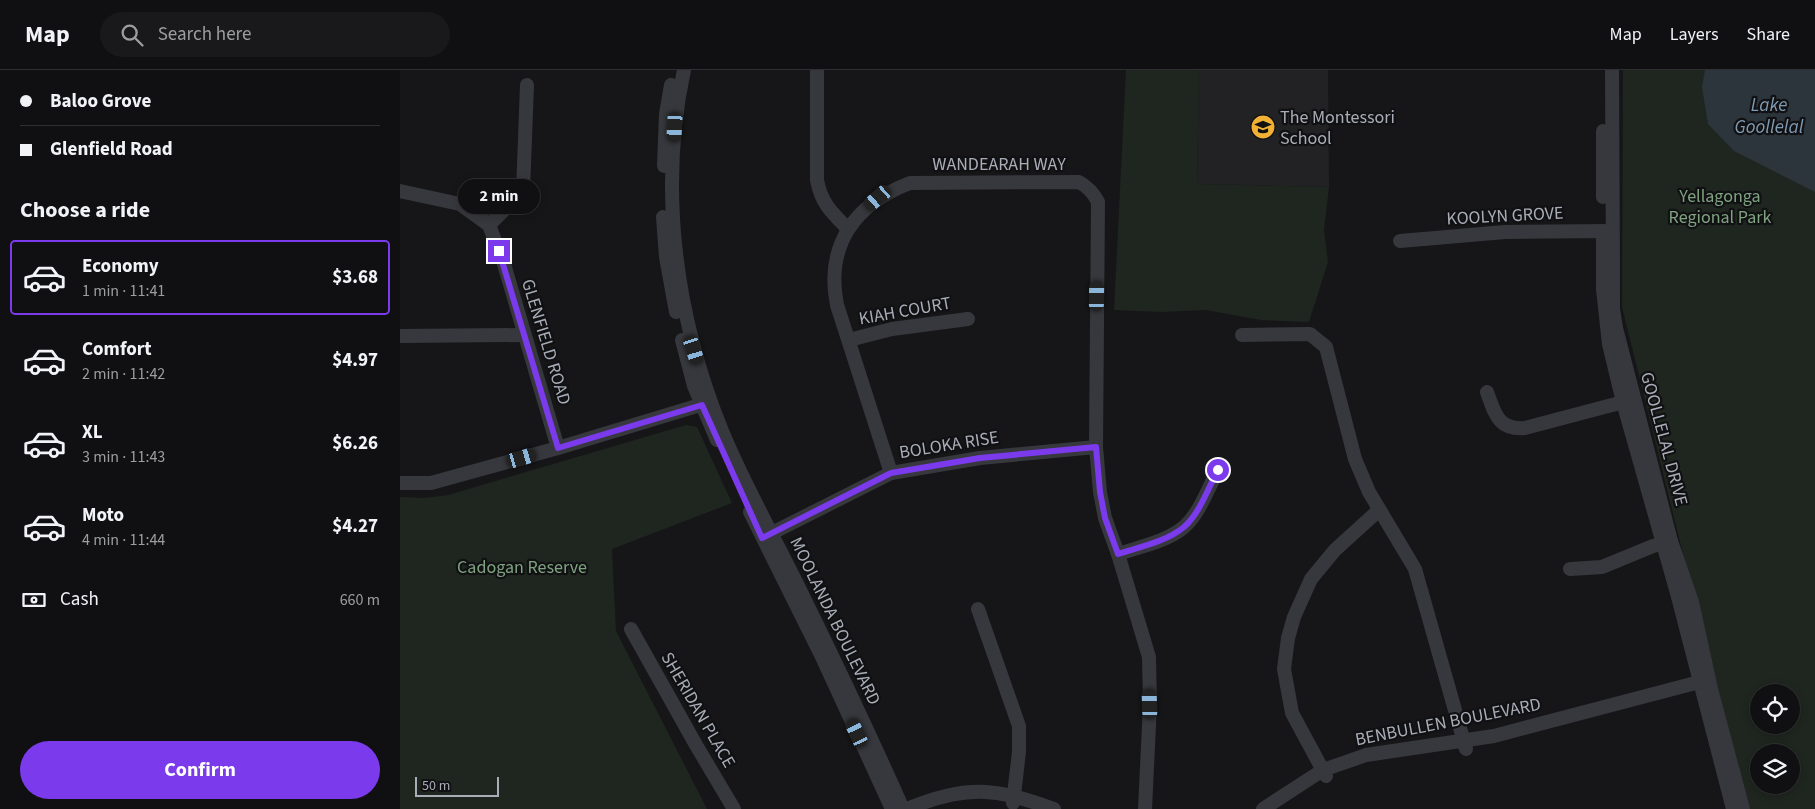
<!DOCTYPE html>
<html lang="en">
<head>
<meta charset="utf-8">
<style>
	:root { --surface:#101012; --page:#19191b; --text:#f1f3f6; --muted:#9c9d9f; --line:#303032; --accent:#7c3aed }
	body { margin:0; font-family:"Source Sans 3",sans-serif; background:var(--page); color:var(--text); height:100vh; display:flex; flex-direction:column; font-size:19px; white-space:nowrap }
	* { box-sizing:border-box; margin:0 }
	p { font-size:16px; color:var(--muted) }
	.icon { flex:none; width:28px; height:28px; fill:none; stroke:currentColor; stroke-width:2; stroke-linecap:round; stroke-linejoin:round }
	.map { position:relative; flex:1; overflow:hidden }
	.drawer { display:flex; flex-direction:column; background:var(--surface); width:400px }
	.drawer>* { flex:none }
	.hud { display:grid; align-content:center; height:110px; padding:0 20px; background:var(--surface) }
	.tools { position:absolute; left:1350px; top:614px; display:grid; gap:10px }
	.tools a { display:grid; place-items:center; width:50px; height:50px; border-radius:50%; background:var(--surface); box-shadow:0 2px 8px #0003,0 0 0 1px var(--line); font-size:25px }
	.scale { position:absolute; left:15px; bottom:12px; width:84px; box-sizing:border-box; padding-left:5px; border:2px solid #a8adb8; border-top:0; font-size:14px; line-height:18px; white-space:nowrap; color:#a8adb8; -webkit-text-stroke:4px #111113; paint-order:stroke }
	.end { position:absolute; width:22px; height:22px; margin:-11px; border:6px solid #7c3aed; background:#fff; box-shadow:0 0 0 2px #fff }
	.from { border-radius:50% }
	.bubble { position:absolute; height:35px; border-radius:18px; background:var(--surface); box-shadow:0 2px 8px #0003,0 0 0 1px var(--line); font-size:16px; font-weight:700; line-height:35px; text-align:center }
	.car { position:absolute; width:15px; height:30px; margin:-15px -8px; border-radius:6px; box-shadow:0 0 4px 1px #0007; background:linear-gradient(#222 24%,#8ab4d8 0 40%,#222 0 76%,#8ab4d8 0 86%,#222 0) }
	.hud b { display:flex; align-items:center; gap:18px; height:48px; font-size:19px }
	.hud b+b { border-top:1px solid var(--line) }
	.hud i { width:12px; height:12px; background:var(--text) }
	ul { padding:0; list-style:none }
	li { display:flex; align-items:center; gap:15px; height:75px; margin:0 10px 8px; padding:0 10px; border:2px solid transparent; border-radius:5px }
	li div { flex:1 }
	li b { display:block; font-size:19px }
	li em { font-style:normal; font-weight:700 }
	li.current { border-color:var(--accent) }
	li>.icon { width:45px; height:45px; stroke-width:1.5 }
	h2 { padding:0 20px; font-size:22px; line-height:60px }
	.pay { display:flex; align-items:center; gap:12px; height:55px; padding:0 20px; font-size:19px }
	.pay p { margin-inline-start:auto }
	.action { display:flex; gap:10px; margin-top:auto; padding:10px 20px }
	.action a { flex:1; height:58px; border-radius:30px; background:var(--accent); color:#fff; font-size:20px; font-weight:700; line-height:58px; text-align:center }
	header { display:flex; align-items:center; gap:30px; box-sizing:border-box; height:70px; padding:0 25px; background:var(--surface); border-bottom:1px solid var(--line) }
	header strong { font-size:24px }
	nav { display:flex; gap:28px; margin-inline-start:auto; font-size:18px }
	.search { width:350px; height:45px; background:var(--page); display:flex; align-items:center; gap:12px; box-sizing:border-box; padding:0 18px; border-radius:28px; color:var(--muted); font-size:19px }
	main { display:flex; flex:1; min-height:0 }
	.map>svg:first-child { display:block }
	.built { fill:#222225 }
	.green { fill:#1e261f; fill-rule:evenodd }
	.water { fill:#2c353c }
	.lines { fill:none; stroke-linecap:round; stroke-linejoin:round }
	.minor { stroke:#37383d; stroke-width:14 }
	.route { stroke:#7c3aed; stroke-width:6 }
	.labels { text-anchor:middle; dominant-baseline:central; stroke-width:4.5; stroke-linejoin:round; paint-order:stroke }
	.poi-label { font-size:18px; fill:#a8adb8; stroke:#111113; text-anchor:start }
	.street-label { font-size:18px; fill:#a8adb8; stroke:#111113 }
	.park-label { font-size:18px; fill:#7fa381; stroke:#111113 }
	.water-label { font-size:19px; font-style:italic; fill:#7f9bb3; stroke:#111113 }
</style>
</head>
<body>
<header>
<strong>Map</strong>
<div class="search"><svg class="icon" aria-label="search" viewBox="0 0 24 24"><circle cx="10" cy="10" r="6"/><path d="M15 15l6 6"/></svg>Search here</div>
<nav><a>Map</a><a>Layers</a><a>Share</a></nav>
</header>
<main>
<section class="drawer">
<div class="hud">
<b><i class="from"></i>Baloo Grove</b>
<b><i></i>Glenfield Road</b>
</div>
<h2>Choose a ride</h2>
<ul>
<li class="current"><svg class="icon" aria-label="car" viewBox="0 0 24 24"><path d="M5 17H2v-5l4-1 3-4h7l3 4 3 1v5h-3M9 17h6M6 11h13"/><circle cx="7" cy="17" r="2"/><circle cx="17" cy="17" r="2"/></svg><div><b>Economy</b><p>1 min · 11:41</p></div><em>$3.68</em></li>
<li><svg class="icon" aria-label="car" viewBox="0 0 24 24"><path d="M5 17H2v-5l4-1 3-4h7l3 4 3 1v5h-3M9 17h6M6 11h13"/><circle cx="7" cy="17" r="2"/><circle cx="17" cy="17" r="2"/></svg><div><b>Comfort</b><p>2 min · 11:42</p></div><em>$4.97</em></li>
<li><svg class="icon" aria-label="car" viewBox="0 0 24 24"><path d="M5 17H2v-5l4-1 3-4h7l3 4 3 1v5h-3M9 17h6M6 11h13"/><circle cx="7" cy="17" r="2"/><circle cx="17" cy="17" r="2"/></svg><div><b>XL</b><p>3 min · 11:43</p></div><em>$6.26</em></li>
<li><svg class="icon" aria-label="car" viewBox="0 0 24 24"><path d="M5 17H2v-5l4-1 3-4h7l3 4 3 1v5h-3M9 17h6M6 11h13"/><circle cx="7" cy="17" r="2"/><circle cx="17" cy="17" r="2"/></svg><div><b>Moto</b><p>4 min · 11:44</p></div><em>$4.27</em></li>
</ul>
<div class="pay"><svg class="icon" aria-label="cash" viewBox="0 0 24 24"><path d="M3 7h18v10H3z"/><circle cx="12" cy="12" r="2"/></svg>Cash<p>660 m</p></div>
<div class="action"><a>Confirm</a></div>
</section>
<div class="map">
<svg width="1415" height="739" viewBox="0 0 1415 739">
	<rect width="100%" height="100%" fill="#161618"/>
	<polygon class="built" points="799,0 928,0 929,117 797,114"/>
	<g class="green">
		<polygon points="726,0 799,0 797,114 929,117 924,160 928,192 909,252 861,250 806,240 762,242 714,240"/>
		<path d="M1223,0H1415V739H1346L1222,237ZM1359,622H1391V655H1359ZM1359,682H1391V715H1359Z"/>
		<polygon points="286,355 297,357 332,433 212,479 216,561 307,739 0,739 0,427 24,428 48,425"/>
	</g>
	<polygon class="water" points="1305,0 1415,0 1415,122 1334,81 1308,54 1302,17"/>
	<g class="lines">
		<g class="minor">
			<path d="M284,0C258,120 276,248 322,361C345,417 376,470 402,524C437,595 471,667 503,739"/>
			<path d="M417,0V110C421,133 432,143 448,159"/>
			<polyline points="1212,0 1213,204 1213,239 1216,258 1271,471 1292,532 1311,619 1343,739"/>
			<polyline points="264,96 266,44 271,15"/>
			<polyline points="0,121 60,134 89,155 104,194 158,378"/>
			<polyline points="1203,127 1203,61"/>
			<polyline points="263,147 266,187 276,242"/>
			<polyline points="89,155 123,121 127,15"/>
			<polyline points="1203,166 1203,219 1209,274 1223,332 1277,523 1333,739"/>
			<polyline points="1000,171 1105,162 1211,161"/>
			<polyline points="842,265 910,264 926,277 955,389 969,422 1015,499 1066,679"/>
			<polyline points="0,266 124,265"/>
			<polyline points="282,270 294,316 317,370"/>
			<polyline points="449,270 492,259 568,249"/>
			<path d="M1087,322C1095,344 1098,360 1125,358L1231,330"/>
			<path d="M491,403L437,235C425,175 455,134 510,113L679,112C688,117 693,122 698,132L696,377L700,422L705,448L718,484L749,587L750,634L745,739"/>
			<polyline points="0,413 31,413 158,378 310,332"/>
			<polyline points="350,442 423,589 492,739"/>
			<polyline points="364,467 491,403 580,388 696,377"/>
			<path d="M718,484C739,477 766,472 784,457C800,443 808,418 818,400"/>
			<polyline points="1170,499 1202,497 1253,476 1271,471"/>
			<polyline points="578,539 619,656 619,682 613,733"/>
			<polyline points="231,559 296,675 334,739"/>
			<polyline points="926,706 892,643 884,599 888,568 894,547 911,509 935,480 979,440"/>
			<path d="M507,739C567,714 595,718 654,739"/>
			<polyline points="863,739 923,700 966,685 1094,666 1307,610"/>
		</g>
	</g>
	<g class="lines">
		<path class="route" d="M99,181L158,378L302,335L362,468L491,403L580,388L696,377L700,422L705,448L718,484C739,477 766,472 784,457C800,443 808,418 818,400"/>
	</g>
	<defs>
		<symbol id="school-disc" viewBox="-11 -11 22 22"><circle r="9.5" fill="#f2b134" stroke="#111113"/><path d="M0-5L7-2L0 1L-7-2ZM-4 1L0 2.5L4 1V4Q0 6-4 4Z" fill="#111"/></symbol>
	</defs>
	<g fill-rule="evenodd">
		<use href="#school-disc" x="849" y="43" width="28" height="28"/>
	</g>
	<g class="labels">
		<g class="poi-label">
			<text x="880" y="47">The Montessori<tspan x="880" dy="21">School</tspan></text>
		</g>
		<g class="street-label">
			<text x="599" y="94">WANDEARAH WAY</text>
			<text transform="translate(1105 146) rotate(-3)">KOOLYN GROVE</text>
			<text transform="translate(505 241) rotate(-10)">KIAH COURT</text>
			<text transform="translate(146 272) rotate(73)">GLENFIELD ROAD</text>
			<text transform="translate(1264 369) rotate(75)">GOOLLELAL DRIVE</text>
			<text transform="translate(549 375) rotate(-9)">BOLOKA RISE</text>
			<text transform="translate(435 551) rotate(64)">MOOLANDA BOULEVARD</text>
			<text transform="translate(298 640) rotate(60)">SHERIDAN PLACE</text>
			<text transform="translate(1048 652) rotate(-11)">BENBULLEN BOULEVARD</text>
		</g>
		<g class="park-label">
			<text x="1320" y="126">Yellagonga<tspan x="1320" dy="21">Regional Park</tspan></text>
			<text x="122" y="497">Cadogan Reserve</text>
		</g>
		<g class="water-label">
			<text x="1369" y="35">Lake<tspan x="1369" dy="22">Goollelal</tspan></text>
		</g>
	</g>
</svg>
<div class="tools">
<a><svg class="icon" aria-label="locate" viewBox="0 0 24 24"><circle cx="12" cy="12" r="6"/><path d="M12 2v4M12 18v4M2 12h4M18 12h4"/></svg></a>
<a><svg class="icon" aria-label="layers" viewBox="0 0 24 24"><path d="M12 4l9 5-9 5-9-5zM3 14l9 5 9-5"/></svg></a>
</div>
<div class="scale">50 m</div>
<i class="end from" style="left:818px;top:400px"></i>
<i class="end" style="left:99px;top:181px"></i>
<div class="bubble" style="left:58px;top:109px;width:82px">2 min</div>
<i class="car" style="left:275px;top:57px;rotate:183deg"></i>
<i class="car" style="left:478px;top:128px;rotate:229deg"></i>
<i class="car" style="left:697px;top:226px;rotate:1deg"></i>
<i class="car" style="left:294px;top:280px;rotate:162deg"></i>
<i class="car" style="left:122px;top:388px;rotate:74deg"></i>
<i class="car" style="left:750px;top:634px;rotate:358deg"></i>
<i class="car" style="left:457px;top:663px;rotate:335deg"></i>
</div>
</main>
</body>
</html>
